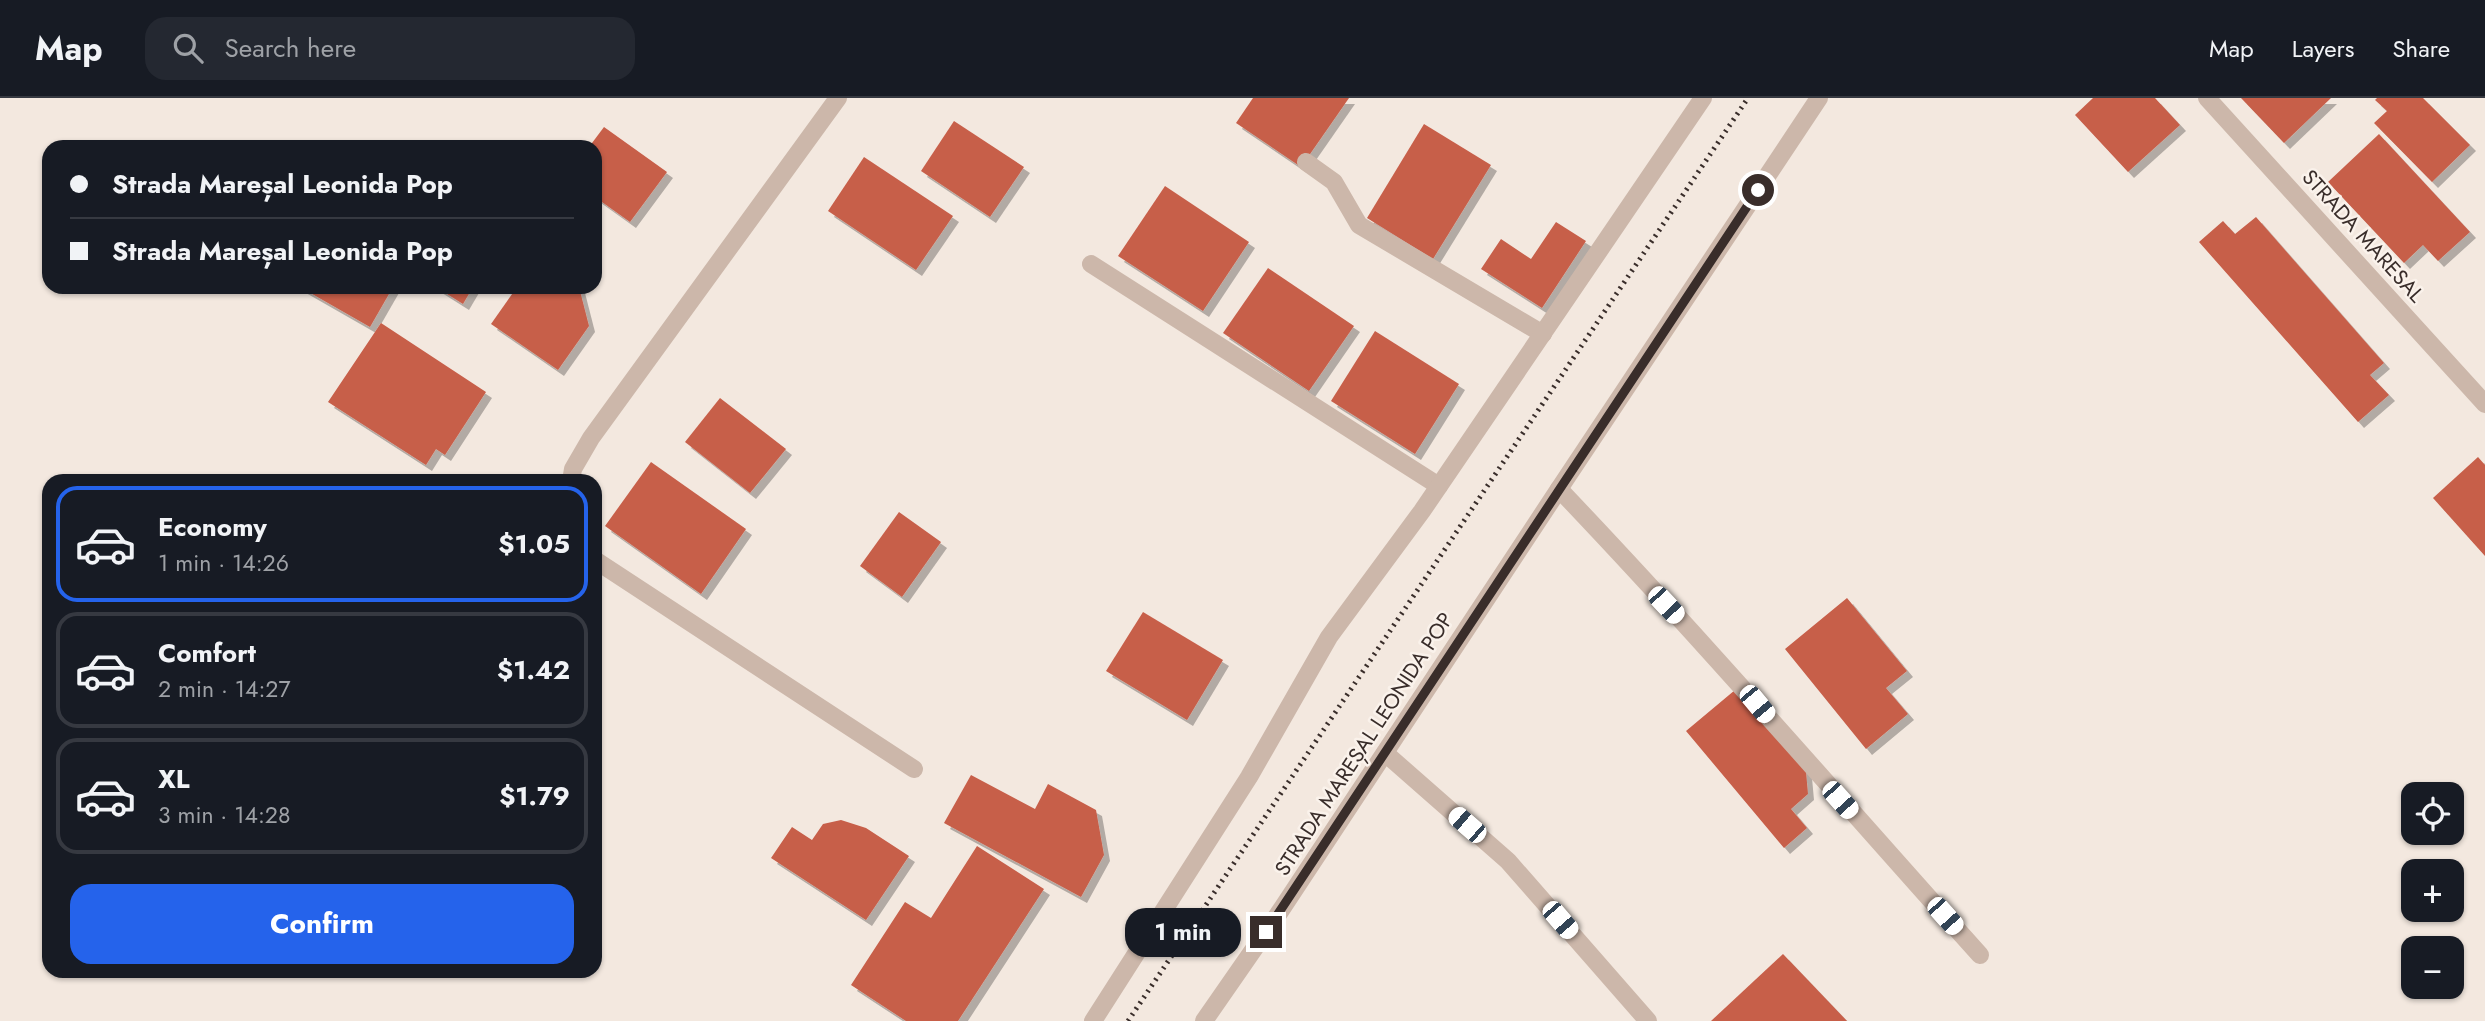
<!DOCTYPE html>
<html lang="en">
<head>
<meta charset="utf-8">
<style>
	:root { --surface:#171b24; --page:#242831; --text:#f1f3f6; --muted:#9ea1a6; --line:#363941; --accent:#2563eb }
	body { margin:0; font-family:Jost,sans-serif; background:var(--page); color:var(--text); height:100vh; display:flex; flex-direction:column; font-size:26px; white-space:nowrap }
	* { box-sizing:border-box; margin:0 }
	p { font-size:23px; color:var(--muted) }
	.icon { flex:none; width:38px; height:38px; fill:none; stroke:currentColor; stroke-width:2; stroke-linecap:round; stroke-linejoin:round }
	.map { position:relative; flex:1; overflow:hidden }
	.panel { position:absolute; left:42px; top:376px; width:560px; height:504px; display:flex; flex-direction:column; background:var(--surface); border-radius:21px; box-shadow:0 2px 5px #0004 }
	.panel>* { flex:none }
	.guide { position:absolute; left:42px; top:42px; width:560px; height:154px; border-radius:21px; box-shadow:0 2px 5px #0004; display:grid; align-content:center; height:154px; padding:0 28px; background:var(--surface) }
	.tools { position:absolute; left:2401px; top:684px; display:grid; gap:14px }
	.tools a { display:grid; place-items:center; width:63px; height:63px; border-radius:14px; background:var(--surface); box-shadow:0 2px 5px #0004; font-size:35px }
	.end { position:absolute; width:32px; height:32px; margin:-16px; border:9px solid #392d2a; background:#fff; box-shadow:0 0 0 4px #fff }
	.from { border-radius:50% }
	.bubble { position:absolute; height:49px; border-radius:21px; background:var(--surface); box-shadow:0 2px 5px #0004; font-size:23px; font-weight:700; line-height:49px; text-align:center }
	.car { position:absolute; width:21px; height:42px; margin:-21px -10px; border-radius:9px; box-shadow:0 0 5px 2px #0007; background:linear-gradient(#fff 24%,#345 0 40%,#fff 0 76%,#345 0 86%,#fff 0) }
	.guide b { display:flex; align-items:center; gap:24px; height:66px; font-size:26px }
	.guide b+b { border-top:2px solid var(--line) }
	.guide i { width:18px; height:18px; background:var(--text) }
	ul { padding:12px 0 0; list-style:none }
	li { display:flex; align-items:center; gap:21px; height:116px; margin:0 14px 10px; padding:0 14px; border:4px solid var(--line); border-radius:21px }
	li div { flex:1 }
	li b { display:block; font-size:26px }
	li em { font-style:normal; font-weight:700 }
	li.active { border-color:var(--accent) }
	li>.icon { width:63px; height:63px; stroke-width:1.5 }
	.cta { display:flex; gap:14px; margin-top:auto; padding:14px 28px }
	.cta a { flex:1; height:80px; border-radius:21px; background:var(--accent); color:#fff; font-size:28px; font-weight:700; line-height:80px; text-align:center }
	header { display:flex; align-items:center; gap:42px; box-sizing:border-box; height:98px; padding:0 35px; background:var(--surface); border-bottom:2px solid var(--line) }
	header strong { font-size:33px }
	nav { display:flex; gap:38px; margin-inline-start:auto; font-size:24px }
	.search { width:490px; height:63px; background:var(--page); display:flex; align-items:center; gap:18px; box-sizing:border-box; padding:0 24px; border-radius:21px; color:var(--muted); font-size:26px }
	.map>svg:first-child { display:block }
	.building { fill:#c75e49; filter:url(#shadow) }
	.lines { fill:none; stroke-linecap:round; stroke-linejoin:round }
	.minor { stroke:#ccb7aa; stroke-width:18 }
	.rail { stroke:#392d2a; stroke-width:5; stroke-dasharray:2 5; stroke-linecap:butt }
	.route { stroke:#392d2a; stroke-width:9 }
	.labels { text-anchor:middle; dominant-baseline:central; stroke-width:5; stroke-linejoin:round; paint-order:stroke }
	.street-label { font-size:21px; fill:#392d2a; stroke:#faf2eb }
</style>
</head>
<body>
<header>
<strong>Map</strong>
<div class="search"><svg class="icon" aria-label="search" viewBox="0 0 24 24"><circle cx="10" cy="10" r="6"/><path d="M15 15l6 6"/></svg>Search here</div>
<nav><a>Map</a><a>Layers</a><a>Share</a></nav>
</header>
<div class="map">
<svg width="2485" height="923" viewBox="0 0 2485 923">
	<defs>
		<filter id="shadow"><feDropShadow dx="6" dy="6" stdDeviation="0" flood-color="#0004"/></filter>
	</defs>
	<rect width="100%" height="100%" fill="#f3e8df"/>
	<g class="building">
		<polygon points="1253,0 1349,0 1301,69 1236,25"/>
		<polygon points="2093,0 2155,0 2180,27 2128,74 2075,17"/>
		<polygon points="2241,0 2331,0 2284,45"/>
		<polygon points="2377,0 2423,0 2470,47 2432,84 2374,25 2387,13 2375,2"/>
		<polygon points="954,23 1024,69 990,119 921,73"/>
		<polygon points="1424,26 1491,67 1433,161 1367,120"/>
		<polygon points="604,29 667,74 630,124 595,99 595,49 589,49"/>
		<polygon points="2379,36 2470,134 2438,163 2423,147 2404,165 2328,84"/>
		<polygon points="864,59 953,118 916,172 828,113"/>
		<polygon points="1165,88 1249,144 1203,213 1118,158"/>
		<polygon points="2256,119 2384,265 2370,277 2389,297 2358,324 2199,144 2223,123 2235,136"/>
		<polygon points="1556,124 1586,143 1542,210 1481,171 1501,141 1531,161"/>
		<polygon points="1268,170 1354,228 1309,293 1223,235"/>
		<polygon points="300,189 393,189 370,229"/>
		<polygon points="436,189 473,189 463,206"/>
		<polygon points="517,189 579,189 589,228 558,272 491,226"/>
		<polygon points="381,225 486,294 445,357 436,351 426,367 328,304"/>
		<polygon points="1375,233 1459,286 1415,356 1331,303"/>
		<polygon points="720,300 786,351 750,395 685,344"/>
		<polygon points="2478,359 2485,367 2485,458 2433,400"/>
		<polygon points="651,364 746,431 701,496 605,428"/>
		<polygon points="899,414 941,444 902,499 860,468"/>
		<polygon points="1847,500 1907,573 1886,590 1908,616 1866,651 1785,551"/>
		<polygon points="1143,514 1223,562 1187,622 1106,573"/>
		<polygon points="1741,587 1805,663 1808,696 1791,711 1807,730 1784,750 1686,633"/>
		<polygon points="971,677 1035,711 1048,686 1096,712 1104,757 1081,799 944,725"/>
		<polygon points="841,722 866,730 909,758 866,822 771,760 792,729 812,742 823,726"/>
		<polygon points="977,748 1044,791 958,923 906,923 851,887 905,804 931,820"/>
		<polygon points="1783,856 1847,923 1711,923"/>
	</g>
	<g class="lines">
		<g class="minor">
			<polyline points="2207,0 2485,306"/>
			<polyline points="1306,64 1334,84 1359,127 1543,236"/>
			<polyline points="1091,166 1439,388"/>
			<polyline points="571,383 573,371 591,340 838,0"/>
			<polyline points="1559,391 1819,0"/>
			<polyline points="595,462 914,671"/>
			<polyline points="1385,655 1508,763 1648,923"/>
			<polyline points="1093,923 1249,679 1329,539 1422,413 1703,0"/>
			<path d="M1204,923L1281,812L1559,391C1704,543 1840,701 1980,857"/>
		</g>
		<polyline class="rail" points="1128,923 1748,0"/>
	</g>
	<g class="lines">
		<polyline class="route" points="1266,834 1758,92"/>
	</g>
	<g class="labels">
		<g class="street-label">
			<text transform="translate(2363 138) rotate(48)">STRADA MARESAL</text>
			<text transform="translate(1364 646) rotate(-57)">STRADA MAREȘAL LEONIDA POP</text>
		</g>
	</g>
</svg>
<div class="tools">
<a><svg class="icon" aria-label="locate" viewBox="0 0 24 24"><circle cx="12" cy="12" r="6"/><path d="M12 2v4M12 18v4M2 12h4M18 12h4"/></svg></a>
<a>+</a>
<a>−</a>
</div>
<i class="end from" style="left:1758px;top:92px"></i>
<i class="end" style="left:1266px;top:834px"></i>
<div class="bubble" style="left:1125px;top:810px;width:116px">1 min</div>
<i class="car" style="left:1666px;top:507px;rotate:137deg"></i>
<i class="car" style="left:1757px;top:606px;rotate:140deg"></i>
<i class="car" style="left:1840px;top:702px;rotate:138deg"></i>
<i class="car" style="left:1467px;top:727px;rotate:311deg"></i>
<i class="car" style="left:1945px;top:818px;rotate:138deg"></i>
<i class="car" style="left:1560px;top:822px;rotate:139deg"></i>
<div class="guide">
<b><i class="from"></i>Strada Mareșal Leonida Pop</b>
<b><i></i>Strada Mareșal Leonida Pop</b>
</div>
<section class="panel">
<ul>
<li class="active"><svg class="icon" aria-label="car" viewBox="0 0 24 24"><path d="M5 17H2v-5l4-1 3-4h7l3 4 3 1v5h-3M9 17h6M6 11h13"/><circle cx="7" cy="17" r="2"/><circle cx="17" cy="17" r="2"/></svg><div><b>Economy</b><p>1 min · 14:26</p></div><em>$1.05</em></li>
<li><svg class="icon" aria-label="car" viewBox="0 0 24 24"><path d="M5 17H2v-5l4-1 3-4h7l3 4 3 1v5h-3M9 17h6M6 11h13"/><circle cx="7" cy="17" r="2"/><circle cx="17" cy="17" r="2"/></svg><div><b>Comfort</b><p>2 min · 14:27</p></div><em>$1.42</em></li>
<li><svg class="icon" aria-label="car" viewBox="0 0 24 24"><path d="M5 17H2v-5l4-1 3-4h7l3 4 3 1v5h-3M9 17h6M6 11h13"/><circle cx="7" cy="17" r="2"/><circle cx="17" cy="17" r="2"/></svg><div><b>XL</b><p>3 min · 14:28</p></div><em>$1.79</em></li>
</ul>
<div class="cta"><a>Confirm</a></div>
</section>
</div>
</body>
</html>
